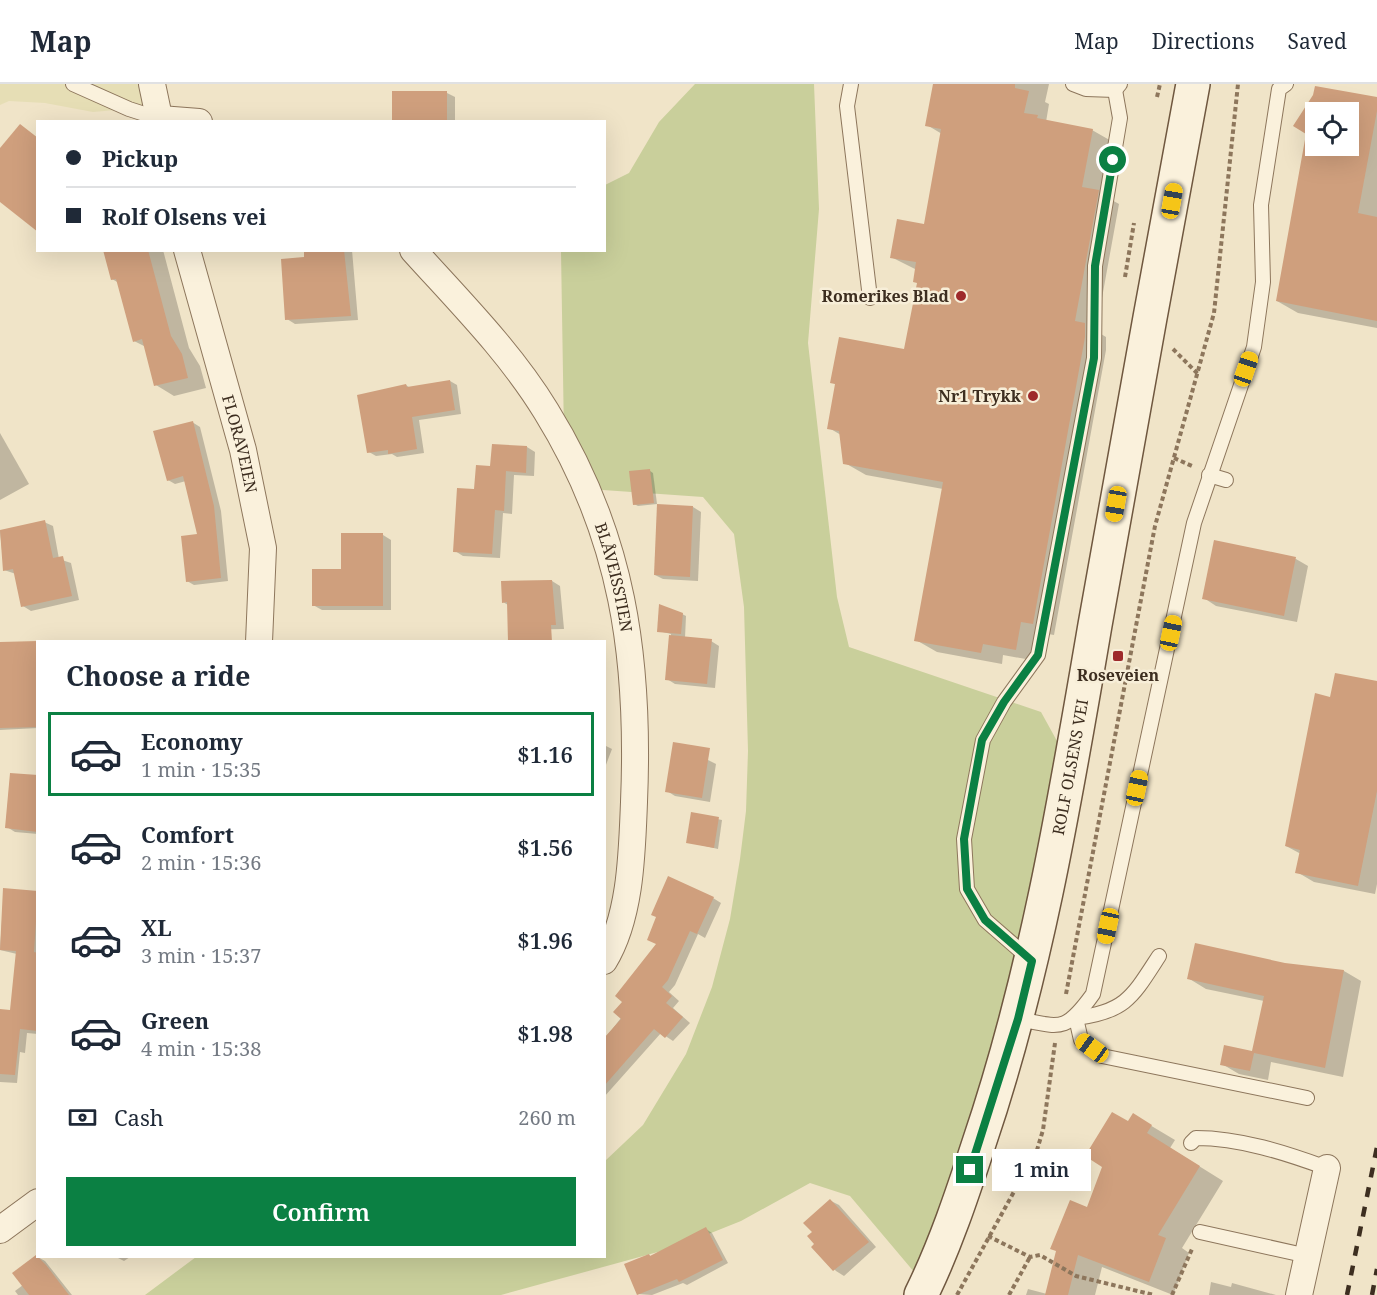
<!DOCTYPE html>
<html lang="en">
<head>
<meta charset="utf-8">
<style>
	:root { --surface:#fff; --page:#f6f6f7; --text:#1f2937; --muted:#747a83; --line:#e0e1e3; --accent:#0b8043 }
	body { margin:0; font-family:"Noto Serif",serif; background:var(--page); color:var(--text); height:100vh; display:flex; flex-direction:column; font-size:22px; white-space:nowrap }
	* { box-sizing:border-box; margin:0 }
	p { font-size:20px; color:var(--muted) }
	.icon { flex:none; width:33px; height:33px; fill:none; stroke:currentColor; stroke-width:2; stroke-linecap:round; stroke-linejoin:round }
	.map { position:relative; flex:1; overflow:hidden }
	.sheet { position:absolute; left:36px; top:556px; width:570px; height:618px; display:flex; flex-direction:column; background:var(--surface); border-radius:0px; box-shadow:0 6px 24px #0002 }
	.sheet>* { flex:none }
	.banner { position:absolute; left:36px; top:36px; width:570px; height:132px; border-radius:0px; box-shadow:0 6px 24px #0002; display:grid; align-content:center; height:132px; padding:0 30px; background:var(--surface) }
	.controls { position:absolute; left:1305px; top:18px; display:grid; gap:12px }
	.controls a { display:grid; place-items:center; width:54px; height:54px; border-radius:0px; background:var(--surface); box-shadow:0 6px 24px #0002; font-size:30px }
	.end { position:absolute; width:27px; height:27px; margin:-14px; border:8px solid #0b8043; background:#fff; box-shadow:0 0 0 3px #fff }
	.from { border-radius:50% }
	.bubble { position:absolute; height:42px; border-radius:0px; background:var(--surface); box-shadow:0 6px 24px #0002; font-size:20px; font-weight:600; line-height:42px; text-align:center }
	.car { position:absolute; width:18px; height:36px; margin:-18px -9px; border-radius:8px; box-shadow:0 0 4px 2px #0007; background:linear-gradient(#f5c518 24%,#345 0 40%,#f5c518 0 76%,#345 0 86%,#f5c518 0) }
	.banner b { display:flex; align-items:center; gap:21px; height:57px; font-size:22px }
	.banner b+b { border-top:2px solid var(--line) }
	.banner i { width:15px; height:15px; background:var(--text) }
	ul { padding:0; list-style:none }
	li { display:flex; align-items:center; gap:18px; height:84px; margin:0 12px 9px; padding:0 18px; border:3px solid transparent; border-radius:0px }
	li div { flex:1 }
	li b { display:block; font-size:22px }
	li em { font-style:normal; font-weight:600 }
	li.current { border-color:var(--accent) }
	li>.icon { width:54px; height:54px; stroke-width:1.5 }
	h2 { padding:0 30px; font-size:27px; line-height:72px }
	.pay { display:flex; align-items:center; gap:15px; height:66px; padding:0 30px; font-size:22px }
	.pay p { margin-inline-start:auto }
	.action { display:flex; gap:12px; margin-top:auto; padding:12px 30px }
	.action a { flex:1; height:69px; border-radius:0px; background:var(--accent); color:#fff; font-size:24px; font-weight:600; line-height:69px; text-align:center }
	header { display:flex; align-items:center; gap:36px; box-sizing:border-box; height:84px; padding:0 30px; background:var(--surface); border-bottom:2px solid var(--line) }
	header strong { font-size:28px }
	nav { display:flex; gap:33px; margin-inline-start:auto; font-size:21px }
	.map>svg:first-child { display:block }
	.farmland { fill:#e6deb5 }
	.green { fill:#c9cf9b }
	.shadow { fill:#0003; fill-rule:evenodd }
	.building { fill:#cf9f7d; fill-rule:evenodd }
	.lines { fill:none; stroke-linecap:round; stroke-linejoin:round }
	.lane-casing { stroke:#8d765c; stroke-width:16 }
	.street-casing { stroke:#8d765c; stroke-width:28 }
	.secondary-casing { stroke:#6f573f; stroke-width:36 }
	.path { stroke:#8d765c; stroke-width:4; stroke-dasharray:4.5 3; stroke-linecap:butt }
	.lane { stroke:#faf1dc; stroke-width:14 }
	.street { stroke:#faf1dc; stroke-width:26 }
	.secondary { stroke:#faf1dc; stroke-width:33 }
	.rail { stroke:#3d2e20; stroke-width:4.5; stroke-dasharray:10 10; stroke-linecap:butt }
	.route { stroke:#0b8043; stroke-width:8 }
	.poi-dot { fill:#9e2a2b; stroke:#f7eed8; stroke-width:2 }
	.labels { text-anchor:middle; dominant-baseline:central; stroke-width:5; stroke-linejoin:round; paint-order:stroke }
	.poi-label { font-size:16px; font-weight:bold; fill:#3d2e20; stroke:#f7eed8; text-anchor:end }
	.street-label { font-size:16px; fill:#3d2e20; stroke:#f7eed8 }
</style>
</head>
<body>
<header>
<strong>Map</strong>
<nav><a>Map</a><a>Directions</a><a>Saved</a></nav>
</header>
<div class="map">
<svg width="1377" height="1211" viewBox="0 0 1377 1211">
	<rect width="100%" height="100%" fill="#f0e4c8"/>
	<polygon class="farmland" points="0,0 156,0 161,22 93,28 45,19 9,17 0,21"/>
	<polygon class="green" points="695,0 814,0 819,125 808,259 837,513 849,563 1041,628 1057,657 1056,681 1007,925 920,1195 850,1112 810,1099 741,1137 676,1163 501,1211 145,1211 196,1173 604,1173 605,1077 643,1041 686,970 712,903 730,835 740,775 746,727 748,667 744,523 734,450 703,413 603,406 579,401 564,352 561,167 604,166 605,101 629,89 659,38"/>
	<g class="shadow">
		<polygon points="935,0 1049,0 1045,18 1049,20 1046,38 1092,46 1113,58 1103,111 1119,120 1096,247 1106,253 1106,266 1054,551 1042,549 1037,577 1003,571 1002,580 937,568 916,556 943,405 866,391 845,379 841,351 829,344 837,301 832,298 905,267 918,199 917,186 891,173 925,141 942,50 927,41"/>
		<polygon points="394,9 447,9 455,13 455,38 394,38"/>
		<path d="M1315,11L1377,15V244L1298,229L1277,217ZM1316,28H1348V62H1316Z"/>
		<polygon points="105,166 163,166 189,264 200,282 206,304 174,312 156,301 146,263 134,257 119,199 112,195"/>
		<polygon points="305,166 352,166 358,236 295,240 287,235 306,175"/>
		<polygon points="450,297 457,301 461,330 419,336 424,369 397,373 392,370 376,372 369,368 406,301 410,304"/>
		<polygon points="192,338 200,343 221,427 228,497 194,501 187,497 199,451 186,397 175,400 168,396"/>
		<polygon points="0,349 29,400 0,416"/>
		<polygon points="527,363 535,368 534,392 514,391 512,430 503,429 500,474 463,472 455,467 476,407 492,384"/>
		<polygon points="650,387 653,389 657,420 638,422 634,420"/>
		<polygon points="693,423 701,428 698,497 663,495 655,491"/>
		<polygon points="44,438 53,442 59,475 71,479 79,516 31,527 23,522 16,490 4,486 0,447"/>
		<polygon points="383,451 391,456 391,526 322,526 313,521 343,487"/>
		<polygon points="1215,458 1296,475 1308,482 1297,538 1216,522 1204,514"/>
		<polygon points="552,497 560,502 564,545 517,546 508,521 503,518"/>
		<polygon points="682,530 686,532 685,554 711,557 719,562 715,604 675,600 667,595 671,550 659,547"/>
		<polygon points="38,559 38,644 0,646 0,560"/>
		<polygon points="1377,599 1377,800 1375,810 1314,798 1297,788 1301,770 1286,762 1331,614"/>
		<polygon points="604,661 612,665 604,686"/>
		<polygon points="708,676 716,680 710,718 675,712 667,707"/>
		<polygon points="38,693 38,750 15,748 7,743"/>
		<polygon points="692,730 722,736 718,765 688,758"/>
		<polygon points="4,806 38,808 38,950 27,949 25,969 20,968 17,999 0,998 0,927 12,928 17,870 0,866"/>
		<polygon points="713,814 721,819 705,854 698,850 675,901 669,908 679,917 673,924 690,939 673,957 661,949 604,1013 604,956"/>
		<polygon points="1284,880 1344,887 1361,897 1343,993 1271,978 1268,996 1239,990 1222,980 1253,969 1264,917 1206,905 1188,894"/>
		<polygon points="1133,1031 1175,1056 1170,1064 1223,1097 1182,1164 1189,1169 1173,1211 1102,1183 1095,1211 1026,1211 1028,1205 1047,1210"/>
		<polygon points="831,1117 839,1121 876,1163 844,1192 836,1187 813,1163"/>
		<polygon points="706,1145 712,1149 728,1179 687,1201 683,1199 652,1211 638,1210 649,1171 652,1173"/>
		<polygon points="36,1172 45,1177 72,1211 18,1211 15,1207 23,1201"/>
		<polygon points="116,1173 130,1173 124,1177"/>
		<polygon points="1211,1198 1231,1203 1232,1199 1276,1211 1209,1211"/>
	</g>
	<g class="building">
		<polygon points="933,0 1015,0 1015,4 1029,7 1024,29 1038,31 1037,34 1093,45 1082,103 1099,106 1075,237 1085,239 1085,253 1033,540 1021,538 1016,566 983,560 981,569 914,557 943,398 843,380 839,347 827,345 835,300 830,299 839,253 904,265 917,199 913,198 916,178 890,174 897,135 924,140 941,45 925,42"/>
		<path d="M1315,2L1377,13V27L1358,129L1377,133V237L1276,217L1306,50L1293,42L1313,11ZM1316,28H1348V62H1316Z"/>
		<rect x="392" y="7" width="55" height="31"/>
		<polygon points="20,40 38,54 38,148 0,118 0,64"/>
		<polygon points="103,166 148,166 171,252 182,270 188,294 154,302 142,255 133,258 116,195 111,196"/>
		<polygon points="304,166 344,166 351,232 285,236 281,175 304,173"/>
		<polygon points="450,296 455,326 412,333 417,365 388,370 388,366 367,369 357,311 406,300 407,303"/>
		<polygon points="193,337 214,422 221,494 186,498 181,452 197,450 183,392 167,397 153,347"/>
		<polygon points="492,360 527,362 526,389 506,387 504,427 495,426 492,470 453,468 457,404 474,405 476,381 490,382"/>
		<polygon points="650,385 654,419 633,421 629,387"/>
		<polygon points="657,420 693,422 690,493 654,491"/>
		<polygon points="45,436 53,474 63,472 72,512 21,523 13,485 3,487 0,446"/>
		<polygon points="341,449 383,449 383,522 312,522 312,485 341,485"/>
		<polygon points="1214,456 1296,473 1284,532 1202,515"/>
		<polygon points="552,496 556,541 551,541 552,558 508,558 507,518 502,519 501,497"/>
		<polygon points="659,520 683,529 681,550 657,548"/>
		<polygon points="669,551 712,555 707,600 665,596"/>
		<polygon points="38,557 38,643 0,644 0,558"/>
		<polygon points="1335,589 1377,597 1377,707 1358,802 1295,789 1300,766 1285,762 1315,609 1330,613"/>
		<polygon points="673,658 710,664 702,714 665,708"/>
		<polygon points="10,689 38,691 38,748 5,744"/>
		<polygon points="691,728 719,733 714,764 686,759"/>
		<polygon points="668,792 714,813 697,850 690,847 668,896 662,903 672,912 666,919 683,933 665,954 654,945 604,1002 604,954 621,935 613,928 622,918 615,912 656,860 647,856 656,833 651,831"/>
		<polygon points="3,804 38,807 34,868 38,869 38,947 20,945 15,991 0,990 0,925 10,926 16,867 0,866"/>
		<polygon points="1195,859 1285,879 1344,886 1325,984 1254,969 1250,987 1220,981 1224,961 1252,967 1264,912 1187,895"/>
		<polygon points="1112,1028 1128,1037 1133,1029 1152,1041 1147,1049 1200,1082 1158,1151 1166,1154 1149,1198 1078,1171 1068,1211 1045,1211 1056,1167 1050,1165 1070,1116 1087,1123 1102,1083 1085,1072"/>
		<polygon points="830,1115 869,1158 833,1187 811,1163 814,1160 807,1152 812,1148 803,1139"/>
		<polygon points="706,1143 723,1176 679,1198 677,1195 637,1211 624,1180 649,1170 650,1172"/>
		<polygon points="36,1171 46,1181 69,1211 29,1211 12,1189"/>
	</g>
	<g class="lines">
		<defs>
			<g id="lane">
				<polyline points="73,0 129,25 160,35"/>
				<polyline points="851,0 847,22 870,214"/>
				<polyline points="1073,0 1086,5 1115,6 1120,0"/>
				<polyline points="1209,391 1226,396"/>
				<path d="M1159,872C1133,912 1126,928 1076,934L1081,956L1102,972L1307,1014"/>
				<polyline points="1031,876 985,836 967,805 964,755 983,656 1004,618 1038,571 1094,274 1095,182 1120,34 1115,6"/>
				<path d="M1018,935C1061,943 1065,949 1093,910L1194,439L1254,263L1263,198L1261,121L1279,5L1286,0"/>
				<path d="M1191,1059L1196,1054C1240,1054 1286,1069 1327,1084"/>
				<polyline points="1200,1148 1308,1172"/>
			</g>
			<g id="street">
				<polyline points="152,0 160,38"/>
				<polyline points="160,35 199,38"/>
				<path id="s1" d="M187,166L243,366L263,464L259,558"/>
				<path id="s2" d="M413,166C459,217 510,268 546,327C623,451 640,574 634,718C632,768 631,833 604,877"/>
				<polyline points="0,1146 38,1118"/>
				<polyline points="1299,1211 1327,1084"/>
			</g>
			<g id="secondary">
				<path id="s3" d="M921,1211C945,1162 962,1111 979,1059C1036,891 1065,717 1095,541C1126,361 1160,180 1193,0"/>
			</g>
		</defs>
		<use href="#lane" class="lane-casing"/>
		<use href="#street" class="street-casing"/>
		<use href="#secondary" class="secondary-casing"/>
		<g class="path">
			<polyline points="1157,13 1160,0"/>
			<polyline points="1125,193 1134,139"/>
			<polyline points="1173,265 1198,290"/>
			<polyline points="1174,374 1192,382"/>
			<polyline points="1066,910 1155,442 1214,229 1238,0"/>
			<polyline points="988,1152 1030,1173 1040,1171 1076,1192 1154,1211"/>
			<polyline points="957,1211 1037,1066 1043,1046 1055,959"/>
			<polyline points="1009,1211 1030,1173"/>
			<polyline points="1172,1211 1192,1165"/>
		</g>
		<use href="#lane" class="lane"/>
		<use href="#street" class="street"/>
		<use href="#secondary" class="secondary"/>
		<g class="rail">
			<polyline points="1347,1211 1377,1063"/>
			<polyline points="1372,1211 1377,1185"/>
		</g>
	</g>
	<g class="lines">
		<polyline class="route" points="970,1086 1018,935 1032,877 985,836 967,805 964,755 982,656 1004,618 1038,571 1094,274 1095,182 1113,76"/>
	</g>
	<g class="poi-dot">
		<circle cx="961" cy="212" r="6"/>
		<circle cx="1033" cy="312" r="6"/>
		<rect x="1112" y="566" width="12" height="12" rx="3"/>
	</g>
	<g class="labels">
		<g class="poi-label">
			<text x="949" y="212">Romerikes Blad</text>
			<text x="1021" y="312">Nr1 Trykk</text>
			<text x="1118" y="591" text-anchor="middle">Roseveien</text>
		</g>
		<g class="street-label">
			<text stroke="none"><textPath href="#s1" startOffset="201">FLORAVEIEN</textPath></text>
			<text stroke="none"><textPath href="#s2" startOffset="390">BLÅVEISSTIEN</textPath></text>
			<text stroke="none"><textPath href="#s3" startOffset="550">ROLF OLSENS VEI</textPath></text>
		</g>
	</g>
</svg>
<div class="controls">
<a><svg class="icon" aria-label="locate" viewBox="0 0 24 24"><circle cx="12" cy="12" r="6"/><path d="M12 2v4M12 18v4M2 12h4M18 12h4"/></svg></a>
</div>
<i class="end from" style="left:1113px;top:76px"></i>
<i class="end" style="left:970px;top:1086px"></i>
<div class="bubble" style="left:992px;top:1065px;width:99px">1 min</div>
<i class="car" style="left:1172px;top:117px;rotate:10deg"></i>
<i class="car" style="left:1246px;top:285px;rotate:19deg"></i>
<i class="car" style="left:1116px;top:420px;rotate:190deg"></i>
<i class="car" style="left:1171px;top:549px;rotate:12deg"></i>
<i class="car" style="left:1137px;top:704px;rotate:12deg"></i>
<i class="car" style="left:1108px;top:842px;rotate:192deg"></i>
<i class="car" style="left:1092px;top:964px;rotate:306deg"></i>
<div class="banner">
<b><i class="from"></i>Pickup</b>
<b><i></i>Rolf Olsens vei</b>
</div>
<section class="sheet">
<h2>Choose a ride</h2>
<ul>
<li class="current"><svg class="icon" aria-label="car" viewBox="0 0 24 24"><path d="M5 17H2v-5l4-1 3-4h7l3 4 3 1v5h-3M9 17h6M6 11h13"/><circle cx="7" cy="17" r="2"/><circle cx="17" cy="17" r="2"/></svg><div><b>Economy</b><p>1 min · 15:35</p></div><em>$1.16</em></li>
<li><svg class="icon" aria-label="car" viewBox="0 0 24 24"><path d="M5 17H2v-5l4-1 3-4h7l3 4 3 1v5h-3M9 17h6M6 11h13"/><circle cx="7" cy="17" r="2"/><circle cx="17" cy="17" r="2"/></svg><div><b>Comfort</b><p>2 min · 15:36</p></div><em>$1.56</em></li>
<li><svg class="icon" aria-label="car" viewBox="0 0 24 24"><path d="M5 17H2v-5l4-1 3-4h7l3 4 3 1v5h-3M9 17h6M6 11h13"/><circle cx="7" cy="17" r="2"/><circle cx="17" cy="17" r="2"/></svg><div><b>XL</b><p>3 min · 15:37</p></div><em>$1.96</em></li>
<li><svg class="icon" aria-label="car" viewBox="0 0 24 24"><path d="M5 17H2v-5l4-1 3-4h7l3 4 3 1v5h-3M9 17h6M6 11h13"/><circle cx="7" cy="17" r="2"/><circle cx="17" cy="17" r="2"/></svg><div><b>Green</b><p>4 min · 15:38</p></div><em>$1.98</em></li>
</ul>
<div class="pay"><svg class="icon" aria-label="cash" viewBox="0 0 24 24"><path d="M3 7h18v10H3z"/><circle cx="12" cy="12" r="2"/></svg>Cash<p>260 m</p></div>
<div class="action"><a>Confirm</a></div>
</section>
</div>
</body>
</html>
